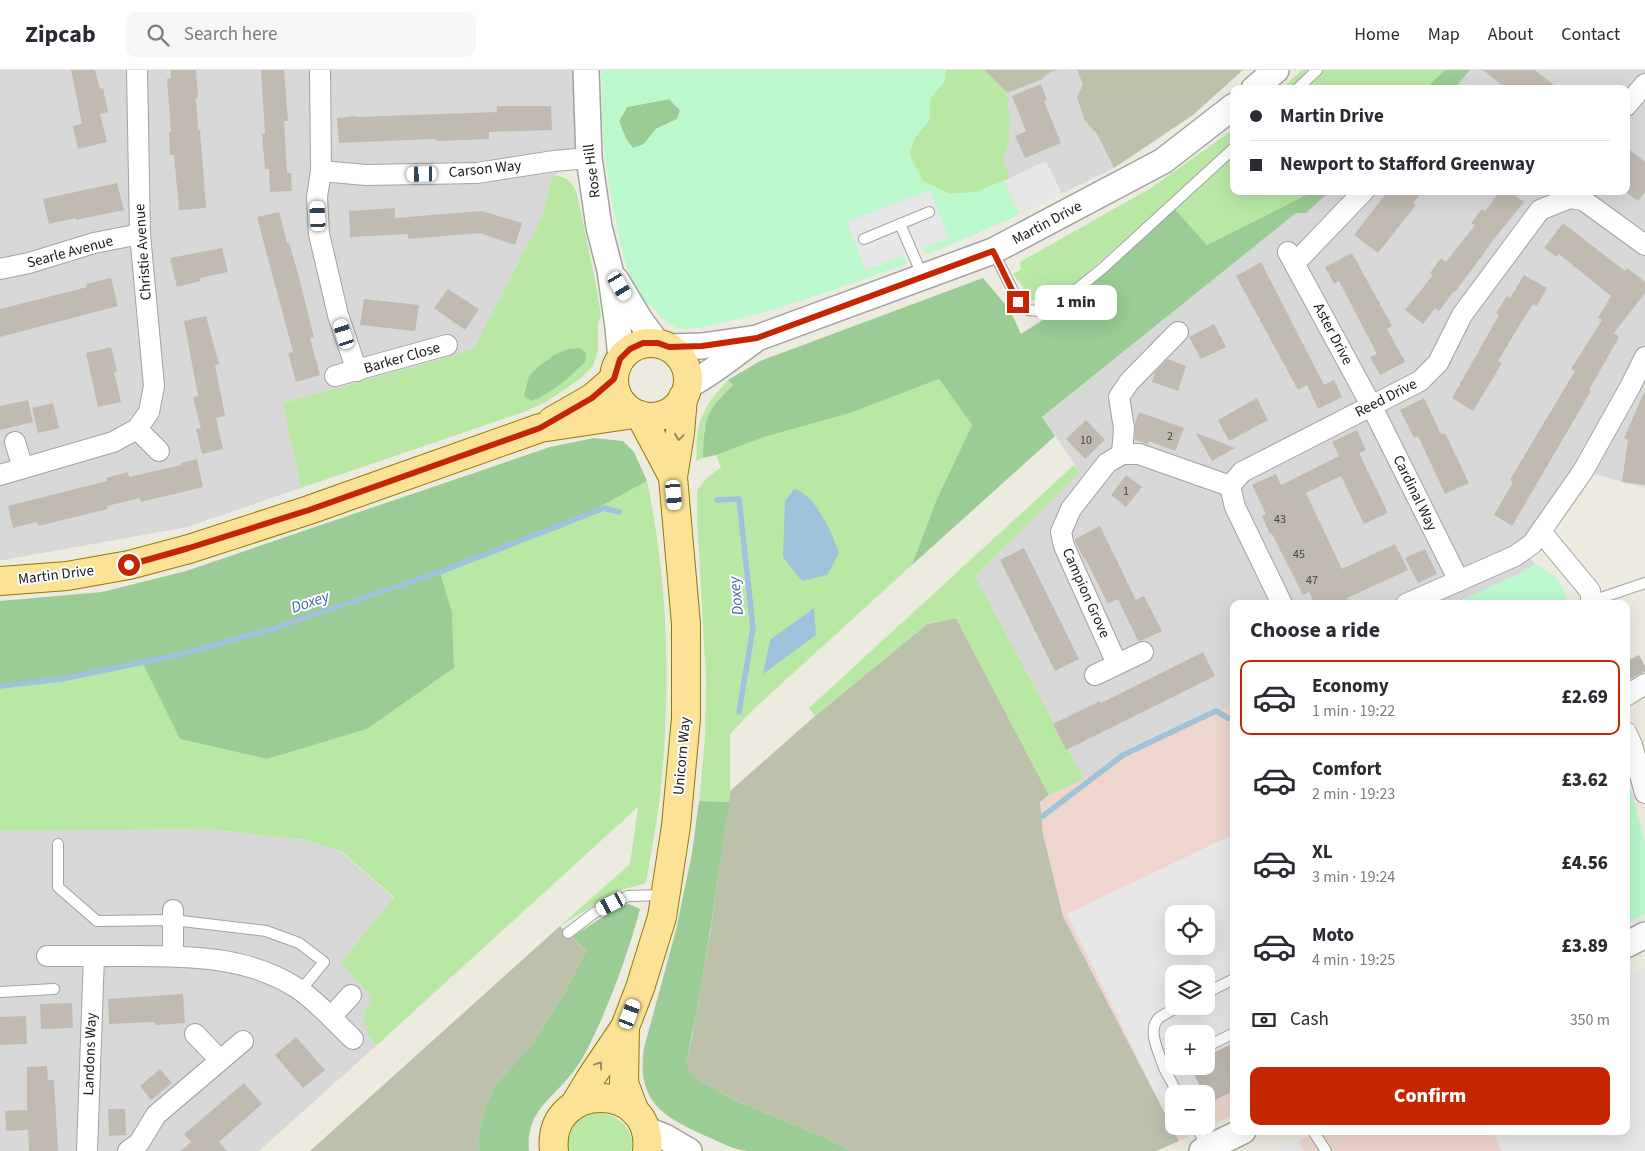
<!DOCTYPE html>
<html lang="en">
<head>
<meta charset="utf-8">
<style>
	:root { --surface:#fff; --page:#f7f7f7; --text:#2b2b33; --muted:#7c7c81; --line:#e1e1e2; --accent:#c42601 }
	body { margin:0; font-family:"Source Sans 3",sans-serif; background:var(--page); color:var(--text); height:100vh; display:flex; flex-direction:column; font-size:19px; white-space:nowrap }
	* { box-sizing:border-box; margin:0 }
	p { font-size:16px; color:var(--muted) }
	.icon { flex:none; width:28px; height:28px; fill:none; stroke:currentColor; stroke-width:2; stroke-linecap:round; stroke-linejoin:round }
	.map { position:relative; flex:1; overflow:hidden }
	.drawer { position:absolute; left:1230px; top:530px; width:400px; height:535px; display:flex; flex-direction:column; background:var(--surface); border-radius:10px; box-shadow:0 5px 20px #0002 }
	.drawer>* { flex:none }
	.hud { position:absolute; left:1230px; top:15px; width:400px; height:110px; border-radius:10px; box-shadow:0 5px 20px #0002; display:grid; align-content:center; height:110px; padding:0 20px; background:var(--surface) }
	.fabs { position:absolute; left:1165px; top:835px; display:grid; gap:10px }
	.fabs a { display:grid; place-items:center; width:50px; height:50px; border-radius:10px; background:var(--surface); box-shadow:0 5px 20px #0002; font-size:25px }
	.end { position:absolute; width:22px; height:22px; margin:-11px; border:6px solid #c42601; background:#fff; box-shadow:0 0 0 2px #fff }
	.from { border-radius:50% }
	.bubble { position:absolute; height:35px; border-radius:10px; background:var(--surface); box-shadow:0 5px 20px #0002; font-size:16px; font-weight:800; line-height:35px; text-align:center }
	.car { position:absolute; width:15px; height:30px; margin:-15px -8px; border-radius:6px; box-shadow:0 0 4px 1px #0007; background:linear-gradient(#fff 24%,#345 0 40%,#fff 0 76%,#345 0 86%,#fff 0) }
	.hud b { display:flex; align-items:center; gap:18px; height:48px; font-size:19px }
	.hud b+b { border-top:1px solid var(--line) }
	.hud i { width:12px; height:12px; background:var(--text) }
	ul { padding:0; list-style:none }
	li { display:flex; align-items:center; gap:15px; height:75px; margin:0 10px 8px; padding:0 10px; border:2px solid transparent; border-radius:10px }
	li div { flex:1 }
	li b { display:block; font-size:19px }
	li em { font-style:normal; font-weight:800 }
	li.on { border-color:var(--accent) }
	li>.icon { width:45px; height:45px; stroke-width:1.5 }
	h2 { padding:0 20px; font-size:22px; line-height:60px }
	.pay { display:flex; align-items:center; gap:12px; height:55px; padding:0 20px; font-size:19px }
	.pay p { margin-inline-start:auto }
	.button { display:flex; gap:10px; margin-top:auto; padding:10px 20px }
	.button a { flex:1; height:58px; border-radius:10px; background:var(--accent); color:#fff; font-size:20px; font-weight:800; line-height:58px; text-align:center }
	header { display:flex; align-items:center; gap:30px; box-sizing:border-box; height:70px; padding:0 25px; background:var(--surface); border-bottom:1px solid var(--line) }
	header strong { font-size:24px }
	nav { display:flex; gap:28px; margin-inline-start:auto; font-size:18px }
	.search { width:350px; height:45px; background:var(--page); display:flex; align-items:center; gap:12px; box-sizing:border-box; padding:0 18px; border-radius:10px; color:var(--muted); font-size:19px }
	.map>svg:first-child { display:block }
	.residential { fill:#d9d8d8 }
	.commercial { fill:#eed6ce; fill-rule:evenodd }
	.construction { fill:#bdc1ac }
	.grass { fill:#b9e8a5; fill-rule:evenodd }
	.forest { fill:#9bcc95 }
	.park { fill:#bbf8cb; fill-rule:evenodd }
	.parking { fill:#e7e7e7; fill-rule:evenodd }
	.water { fill:#a0c2db }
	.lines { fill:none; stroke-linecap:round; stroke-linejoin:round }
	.stream { stroke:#a0c2db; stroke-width:5.5 }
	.building { fill:#c1bab0 }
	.service-casing { stroke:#a2a2a2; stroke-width:12 }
	.minor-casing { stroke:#a2a2a2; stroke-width:22 }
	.tertiary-casing { stroke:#a2a2a2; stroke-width:28 }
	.primary-casing { stroke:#907c01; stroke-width:30 }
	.service { stroke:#fff; stroke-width:10 }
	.minor { stroke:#fff; stroke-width:20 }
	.tertiary { stroke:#fff; stroke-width:25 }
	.primary { stroke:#fbe297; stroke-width:28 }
	.oneway { stroke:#96885f }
	.route { stroke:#c42601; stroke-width:6 }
	.labels { text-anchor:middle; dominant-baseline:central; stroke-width:4; stroke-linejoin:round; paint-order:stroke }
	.number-label { font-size:12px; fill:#444340 }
	.street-label { font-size:15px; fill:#1b1b1b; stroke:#fff }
	.water-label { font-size:16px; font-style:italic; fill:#4967a9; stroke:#fff }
</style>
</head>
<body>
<header>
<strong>Zipcab</strong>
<div class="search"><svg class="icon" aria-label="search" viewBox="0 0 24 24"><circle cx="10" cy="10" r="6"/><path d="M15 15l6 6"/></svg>Search here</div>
<nav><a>Home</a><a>Map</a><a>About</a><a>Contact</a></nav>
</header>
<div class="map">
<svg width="1645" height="1081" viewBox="0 0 1645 1081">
	<rect width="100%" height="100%" fill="#edebe0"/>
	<g class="residential">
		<polygon points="0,0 599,0 589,88 554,105 550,112 544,143 474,278 438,290 283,333 301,418 187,457 4,490 0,490"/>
		<polygon points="1057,0 1077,0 1083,15 1085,51 1097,64 1114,98 1020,144 1004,111 1011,108 1003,90 1009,73 1010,49 1007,23 1041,10 1049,3"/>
		<polygon points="1470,0 1645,0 1645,418 1595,404 1528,487 1536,494 1519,504 1453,534 1234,534 1234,634 1084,709 975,506 1080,402 1042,347 1296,143 1306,143 1330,121 1626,121 1626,19 1454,19"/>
		<polygon points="208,759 306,770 341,782 394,828 341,893 373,927 369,966 377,975 259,1081 0,1081 0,761"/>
	</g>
	<g class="commercial">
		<path d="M1233,634L1234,1045L1179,1071L1063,846L1043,764L1040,731L1050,725ZM1174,844H1206V876H1174ZM1174,904H1206V936H1174ZM1174,964H1206V996H1174ZM1174,1024H1206V1056H1174Z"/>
		<polygon points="1318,1061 1492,1061 1502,1081 1303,1081 1298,1071"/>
	</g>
	<g class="construction">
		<polygon points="984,0 1057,0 1049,3 1041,10 1007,23"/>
		<polygon points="1077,0 1243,0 1193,45 1114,98 1097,64 1085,51 1077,27 1083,15"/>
		<polygon points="956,548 1049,725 1040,732 1043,764 1063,846 1179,1071 1156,1081 850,1081 824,1067 732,1029 695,1008 686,993 692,967 710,864 730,721 815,646 927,554"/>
		<polygon points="560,856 586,881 564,924 531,976 494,1016 486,1037 478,1066 479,1081 310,1081"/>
	</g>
	<g class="grass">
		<polygon points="946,0 984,0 1007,23 1010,49 1009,73 1003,90 1011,108 976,122 949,124 923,111 909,85 914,69 930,49 930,28 944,11"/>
		<polygon points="1302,0 1445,0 1425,19 1281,19"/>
		<polygon points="1234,59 1234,121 1314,121 1207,175 1174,138 1187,115 1069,219 1048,233 1032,230 1013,204 1021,199 1020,192 1151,118"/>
		<path d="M554,105C567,107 573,112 577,124L597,219L601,246L598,253V281L593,296L581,308L548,331L524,342L301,418L283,333L438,290L474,278L544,143L550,112ZM580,278L539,296C553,286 563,279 580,278Z"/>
		<polygon points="939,309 972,355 936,431 912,495 755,638 730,664 730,721 729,732 699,731 705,669 706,608 697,448 697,420 707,408 721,397 716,385 764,367 850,343"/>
		<path d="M728,310L733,315L719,328L704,359L703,388L696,391C697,380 696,369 698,359C702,339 715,324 728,310Z"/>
		<polygon points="1074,395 1080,402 975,506 1084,709 1049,725 956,548 927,554 815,646 809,638"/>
		<path d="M647,411C669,514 671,622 660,727C656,756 651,785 646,813L618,821L560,856L630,794L638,737L377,975L369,966L363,947L372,927L341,893L394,827L342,782L306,770L208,759L0,761V616L62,609L143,592L180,669L267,689L367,659L454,598L452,542L440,502L563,457Z"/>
		<path d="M598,1042C618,1045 636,1059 631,1081H566C566,1057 574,1046 598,1042Z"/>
	</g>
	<g class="forest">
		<polygon points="1445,0 1470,0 1454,19 1425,19"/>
		<polygon points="669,29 680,40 677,49 656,59 644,74 633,79 626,69 619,51 627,37"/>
		<path d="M1314,121H1330L1306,143H1296L1042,347L1055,366L912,495L936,431L972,355L939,309L850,343L764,367L716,385L703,388C704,351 705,341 733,315L728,310L760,291L983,208L1010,240L1021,264L1072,231L1174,138L1207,175Z"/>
		<path d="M580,278L586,283L585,292C569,308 553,322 532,331L524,326L529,306L539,296L554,285L568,279Z"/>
		<polygon points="594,368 623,371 634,382 647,411 563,457 440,502 452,542 454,598 367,659 267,689 180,669 142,592 62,609 0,616 0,531 102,522 186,501 550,377"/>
		<path d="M699,731L729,732C716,819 705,907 686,993L695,1008L732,1029L824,1067L850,1081C817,1081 779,1081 747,1081C734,1080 720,1072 708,1067C663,1047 636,1032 644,978L676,860L692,783Z"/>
		<path d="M629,834L640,839C629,880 615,919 598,957C591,971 585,986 576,998C556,1027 525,1039 529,1081H479L478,1066L486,1037L494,1016L531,976L564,924L586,881L572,867L618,837Z"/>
	</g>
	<g class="park">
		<path d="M602,0H946L945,11L930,29V49L914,69L909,85L923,111L949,124L976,122L1004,111L1020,144L938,180L926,184L923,178L904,185L906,194C849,214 792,236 733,250C718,253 700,259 685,259C672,259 661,248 654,239C649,234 644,232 640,226C626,203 621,176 616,151C605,101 600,51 602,0ZM669,29L680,40L677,49L656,59L644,74L633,78L626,69L619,51L627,37ZM848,152L903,185L866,200Z"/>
		<path d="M1536,494C1554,505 1564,512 1568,534H1453L1519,504Z"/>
		<polygon points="1626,703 1645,771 1645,844 1626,854"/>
	</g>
	<g class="parking">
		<polygon points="1046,91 1062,124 1020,144 1004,111"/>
		<polygon points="930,120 949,168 866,200 847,152"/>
		<path d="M1234,764V973L1206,986V964H1174V996H1190L1204,1024H1174V1051L1170,1053L1067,844ZM1174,844H1206V876H1174ZM1174,904H1206V936H1174Z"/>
		<polygon points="1645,898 1645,1081 1502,1081 1492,1061 1626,1061 1626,907"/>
		<polygon points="1298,1071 1303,1081 1274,1081"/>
	</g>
	<g class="water">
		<path d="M794,419C817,426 831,462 839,483L827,505L802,511L783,487L785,431Z"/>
		<polygon points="814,538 816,565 763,604 770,570"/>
	</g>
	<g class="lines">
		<g class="stream">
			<polyline points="717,430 739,429 753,558 739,642"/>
			<polyline points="0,616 62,609 182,584 272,559 440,502 604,438 619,442"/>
			<polyline points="1043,746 1123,685 1216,641 1228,648"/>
		</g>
	</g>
	<g class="building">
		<polygon points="71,0 95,0 100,19 103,18 108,42 100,44 107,72 78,79 73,56 82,54"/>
		<polygon points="171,0 196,0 198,27 196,28 198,60 200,60 206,138 179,140 174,85 170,85 169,62 171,62 167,9 171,8"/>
		<polygon points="261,0 284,0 288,51 284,51 287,103 291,103 292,121 270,122 269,99 265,99 262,64 265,63"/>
		<polygon points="1483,0 1535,0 1559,19 1507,19"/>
		<polygon points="1041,14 1047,30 1044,31 1061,73 1025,88 1015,66 1026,61 1012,26"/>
		<polygon points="497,36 551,36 552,60 489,62 489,69 436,71 435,69 339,73 337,48 356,46 356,47 497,42"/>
		<polygon points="1626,77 1645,92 1645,122 1638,131 1626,122"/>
		<polygon points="117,113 124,140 76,150 76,148 49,154 43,129"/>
		<polygon points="1388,121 1423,121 1413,133 1416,135 1378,183 1354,165"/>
		<polygon points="1500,121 1509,121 1524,132 1489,175 1490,175 1455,222 1454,221 1439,241 1435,238 1423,254 1405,240 1433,205 1430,203 1441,188 1446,192 1475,155 1471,153 1482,139 1485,141"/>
		<polygon points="395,138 395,148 482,141 522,153 515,175 480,163 408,169 408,164 350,167 349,141"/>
		<polygon points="279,142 287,173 289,173 299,207 314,267 310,268 320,305 296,312 288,283 293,282 257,147"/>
		<polygon points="1563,153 1625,201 1627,198 1645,212 1645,223 1614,263 1619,267 1589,320 1591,321 1512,456 1494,445 1513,412 1510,410 1524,386 1575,301 1571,299 1602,250 1598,248 1611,226 1559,184 1557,187 1544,178"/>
		<polygon points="222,178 228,202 200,208 201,211 177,217 170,188"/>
		<polygon points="1352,183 1392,256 1387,259 1405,292 1380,305 1370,287 1377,284 1339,211 1334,214 1325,197"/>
		<polygon points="1261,192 1324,315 1334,310 1342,327 1318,339 1307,315 1298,320 1236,206"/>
		<polygon points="1524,205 1547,218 1537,236 1533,234 1519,256 1498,291 1502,293 1473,341 1452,328 1499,245 1496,243 1507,226 1510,228"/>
		<polygon points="111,208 118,236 0,267 0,239 87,217 86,214"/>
		<polygon points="448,219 479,239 465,260 434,238"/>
		<polygon points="364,229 419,235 415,261 360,255"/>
		<polygon points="206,246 219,294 215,295 225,346 216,348 223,379 202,384 196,359 201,358 193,327 198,326 184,251"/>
		<polygon points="1214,254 1226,277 1201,289 1189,267"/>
		<polygon points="111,277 117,301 114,302 121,332 98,337 86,283"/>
		<polygon points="1168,289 1186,296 1178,321 1152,312 1155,302"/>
		<polygon points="1645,320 1645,415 1622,412 1628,370 1624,368"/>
		<polygon points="1257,328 1268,350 1229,371 1218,350"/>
		<polygon points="1424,328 1441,364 1445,363 1469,413 1445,424 1418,366 1414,368 1400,340"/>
		<polygon points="28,330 33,352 0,360 0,336"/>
		<polygon points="53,333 59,358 38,363 32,338"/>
		<polygon points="1139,342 1184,358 1175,381 1149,371 1148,374 1135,370 1135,353"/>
		<polygon points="1086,350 1105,370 1085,389 1066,369"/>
		<polygon points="1357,360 1366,380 1359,383 1388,443 1364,454 1341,406 1306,423 1342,499 1395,474 1408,500 1347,528 1350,534 1315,534 1309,522 1303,525 1272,464 1270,464 1262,446 1266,444 1252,415 1276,404 1281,415 1339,386 1332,372"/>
		<polygon points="1196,363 1235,378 1212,391"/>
		<polygon points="197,389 203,417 141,432 140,428 107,436 108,439 38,456 37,452 13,458 8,436 107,411 106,408 128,402 129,407 181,395 181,393"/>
		<polygon points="1126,405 1142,417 1126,437 1111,425"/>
		<polygon points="1100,456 1136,530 1144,526 1162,561 1143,570 1138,571 1118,529 1108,534 1085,488 1084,489 1075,471 1075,469"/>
		<polygon points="1024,478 1079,589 1055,601 1000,490"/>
		<polygon points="1425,479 1437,504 1418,513 1405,488"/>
		<polygon points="1203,582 1215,606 1066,680 1053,654 1100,631 1101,633"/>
		<polygon points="1639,585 1645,596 1645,602 1639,604 1626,612 1626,592"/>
		<polygon points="183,924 185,953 155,955 155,952 109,954 108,929"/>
		<polygon points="72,933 73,958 41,959 40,934"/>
		<polygon points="26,946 27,974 0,975 0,947"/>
		<polygon points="296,967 325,1000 303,1018 275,985"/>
		<polygon points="1234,973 1234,1021 1208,1033 1206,1024 1204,1024 1190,996 1206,996 1206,986"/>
		<polygon points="47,996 48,1010 54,1010 58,1081 29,1081 28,1060 6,1061 5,1041 27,1040 27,997"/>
		<polygon points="160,999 172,1013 151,1030 140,1016"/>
		<polygon points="244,1013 262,1034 219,1072 227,1081 180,1081 191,1072 184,1064"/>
		<polygon points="108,1039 125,1039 126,1065 109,1066"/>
	</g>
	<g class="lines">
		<defs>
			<g id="service">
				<polyline points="1297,19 1317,0"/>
				<polyline points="900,154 923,207"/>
				<polyline points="864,169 929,142"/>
				<polyline points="993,181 1018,231 1028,240 1040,241 1056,236 1103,198 1234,78"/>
				<polyline points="1592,531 1645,513"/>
				<polyline points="58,774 58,817 97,851 173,850 266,861 299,873 324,892 300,921"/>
				<polyline points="568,863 594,843 628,826 664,825"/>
				<polyline points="0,922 54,919"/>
				<polyline points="1206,923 1234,909"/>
				<polyline points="1206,977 1234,963"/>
				<polyline points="1174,993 1164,998 1178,1024"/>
				<path d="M1164,998C1160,984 1146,960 1159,948C1165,943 1174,940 1181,936"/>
				<polyline points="1196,1056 1207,1077"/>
				<polyline points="1313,1061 1326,1081"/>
			</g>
			<g id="minor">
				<polyline points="320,0 321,101 317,127 319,164 338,245 357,301"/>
				<polyline points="1626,36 1645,14"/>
				<polyline points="321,101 366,105 477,103 554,91 589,88"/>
				<polyline points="1288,182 1371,335 1459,511"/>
				<polyline points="1295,193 1364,121"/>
				<polyline points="0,199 29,193 94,173 140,164"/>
				<polyline points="335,306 447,275"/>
				<polyline points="137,359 159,381"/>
				<polyline points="15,372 23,398"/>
				<polyline points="1122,384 1124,358 1119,327 1129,312 1178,262"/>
				<polyline points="0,405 113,372 137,359 149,342 154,316 140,164 137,0"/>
				<polyline points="1542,463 1590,521 1592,534"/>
				<polyline points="1282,534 1235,437 1230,416 1242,402 1420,311 1438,293 1462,245 1540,140 1570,128 1583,130 1645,175"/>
				<polyline points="1406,534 1515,486 1532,474 1583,401 1630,317 1645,287"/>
				<polyline points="1117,594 1064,476 1061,462 1071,439 1107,393 1122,384 1139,384 1230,416"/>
				<polyline points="1095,605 1143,582"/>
				<polyline points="1626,626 1645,614"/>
				<polyline points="1626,662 1632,675 1645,723"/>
				<polyline points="173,840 173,886"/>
				<path d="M47,886C75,886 103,886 131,886C188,886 248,886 297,918C318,932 335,952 353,969"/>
				<polyline points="331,947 351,925"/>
				<polyline points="195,964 220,990"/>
				<polyline points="87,1081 94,886"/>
				<polyline points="128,1081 139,1073 156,1045 243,971"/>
			</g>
			<g id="tertiary">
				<polyline points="586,0 589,88 599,157 610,200 618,257 621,289"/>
				<polyline points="1254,19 1276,0"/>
				<polyline points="616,210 640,250 657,273"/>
				<polyline points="669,277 702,276 757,268 993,181 1163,91 1234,36"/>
				<path d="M687,316C710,305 732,286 753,271"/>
				<polyline points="1626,875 1645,865"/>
				<polyline points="645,1059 665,1067 689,1081"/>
				<polyline points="1202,1081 1243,1061"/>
			</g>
			<g id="primary">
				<circle cx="651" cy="310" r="37"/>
				<polyline points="640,345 673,407"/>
				<polyline points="552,351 592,328 614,309"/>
				<polyline points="0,511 67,506 129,495 189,479 309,440 540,358 634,344"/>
				<polyline points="625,957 624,1013 635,1042"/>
				<polyline points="575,1034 590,1009 625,957 640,918 662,847 676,756 686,648 686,554 673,407 680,363 683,327"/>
				<path d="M554,1081C546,1011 655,1010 647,1081"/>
			</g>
		</defs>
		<use href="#service" class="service-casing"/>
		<use href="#minor" class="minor-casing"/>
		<use href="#tertiary" class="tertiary-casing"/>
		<use href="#primary" class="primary-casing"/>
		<use href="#service" class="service"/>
		<use href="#minor" class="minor"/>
		<use href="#tertiary" class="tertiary"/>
		<use href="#primary" class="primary"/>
	</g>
	<defs><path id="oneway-chevron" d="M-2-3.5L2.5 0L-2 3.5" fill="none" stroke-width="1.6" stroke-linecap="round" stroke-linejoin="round" transform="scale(1.25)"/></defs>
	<g class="oneway">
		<use href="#oneway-chevron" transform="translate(679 367) rotate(98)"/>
		<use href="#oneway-chevron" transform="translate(599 995) rotate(-56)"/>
	</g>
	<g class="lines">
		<polyline class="route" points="129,495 189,478 309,440 540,358 592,328 614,309 620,289 630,279 643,273 658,273 669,277 702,276 757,268 993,181 1018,232"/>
	</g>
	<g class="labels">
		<g class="number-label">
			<text x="1170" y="366">2</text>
			<text x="1086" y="370">10</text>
			<text x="1126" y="421">1</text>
			<text x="1280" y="449">43</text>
			<text x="1299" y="484">45</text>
			<text x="1312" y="510">47</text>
		</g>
		<g class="street-label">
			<text transform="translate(485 99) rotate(-6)">Carson Way</text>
			<text transform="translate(592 101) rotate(-97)">Rose Hill</text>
			<text transform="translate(1047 153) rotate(-28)">Martin Drive</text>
			<text transform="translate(70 182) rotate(-15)">Searle Avenue</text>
			<text transform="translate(143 182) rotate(-94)">Christie Avenue</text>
			<text transform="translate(1333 264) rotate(62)">Aster Drive</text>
			<text transform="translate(402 288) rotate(-16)">Barker Close</text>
			<text transform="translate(1386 328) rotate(-27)">Reed Drive</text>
			<text transform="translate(1415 423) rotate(64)">Cardinal Way</text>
			<text transform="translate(56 505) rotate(-7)">Martin Drive</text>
			<text transform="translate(1086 523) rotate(66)">Campion Grove</text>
			<text transform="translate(682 686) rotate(-85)">Unicorn Way</text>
			<text transform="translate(90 984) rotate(-88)">Landons Way</text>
		</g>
		<g class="water-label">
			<text transform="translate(736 526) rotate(-96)">Doxey</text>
			<text transform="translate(310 532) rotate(-19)">Doxey</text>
		</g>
	</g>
</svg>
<div class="fabs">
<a><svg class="icon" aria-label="locate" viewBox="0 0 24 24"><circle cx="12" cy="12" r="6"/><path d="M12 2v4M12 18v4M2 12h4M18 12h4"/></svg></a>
<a><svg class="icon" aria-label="layers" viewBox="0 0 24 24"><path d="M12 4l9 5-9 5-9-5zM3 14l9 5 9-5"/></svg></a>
<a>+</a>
<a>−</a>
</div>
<i class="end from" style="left:129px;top:495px"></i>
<i class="end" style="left:1018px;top:232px"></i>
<div class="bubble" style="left:1035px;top:215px;width:82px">1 min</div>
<i class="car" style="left:422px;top:104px;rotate:269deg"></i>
<i class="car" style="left:318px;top:146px;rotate:357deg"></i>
<i class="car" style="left:620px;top:216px;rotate:149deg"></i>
<i class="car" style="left:344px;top:264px;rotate:342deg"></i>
<i class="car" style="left:674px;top:425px;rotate:175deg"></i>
<i class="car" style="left:611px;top:834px;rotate:243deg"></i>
<i class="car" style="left:630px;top:944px;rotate:21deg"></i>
<div class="hud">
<b><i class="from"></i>Martin Drive</b>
<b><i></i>Newport to Stafford Greenway</b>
</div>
<section class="drawer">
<h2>Choose a ride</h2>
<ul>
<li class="on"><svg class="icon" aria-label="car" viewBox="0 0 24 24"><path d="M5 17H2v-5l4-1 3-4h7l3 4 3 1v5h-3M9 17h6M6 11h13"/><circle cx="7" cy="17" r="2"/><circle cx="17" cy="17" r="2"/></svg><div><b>Economy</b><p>1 min · 19:22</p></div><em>£2.69</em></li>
<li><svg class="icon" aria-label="car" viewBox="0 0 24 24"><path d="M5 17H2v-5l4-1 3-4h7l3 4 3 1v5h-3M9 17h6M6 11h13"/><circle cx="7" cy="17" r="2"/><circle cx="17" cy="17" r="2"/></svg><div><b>Comfort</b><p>2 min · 19:23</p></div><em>£3.62</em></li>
<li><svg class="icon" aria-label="car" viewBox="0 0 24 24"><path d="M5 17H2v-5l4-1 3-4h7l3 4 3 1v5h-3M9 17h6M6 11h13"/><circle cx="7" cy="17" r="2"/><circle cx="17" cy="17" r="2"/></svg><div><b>XL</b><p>3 min · 19:24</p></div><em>£4.56</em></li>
<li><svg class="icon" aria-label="car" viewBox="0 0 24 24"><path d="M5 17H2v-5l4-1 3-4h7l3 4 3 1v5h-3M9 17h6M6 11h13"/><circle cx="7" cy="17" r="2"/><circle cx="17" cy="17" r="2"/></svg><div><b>Moto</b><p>4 min · 19:25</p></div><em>£3.89</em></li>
</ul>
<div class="pay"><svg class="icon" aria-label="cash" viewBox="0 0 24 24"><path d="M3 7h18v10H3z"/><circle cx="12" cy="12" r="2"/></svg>Cash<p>350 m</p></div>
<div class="button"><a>Confirm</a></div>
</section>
</div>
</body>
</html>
